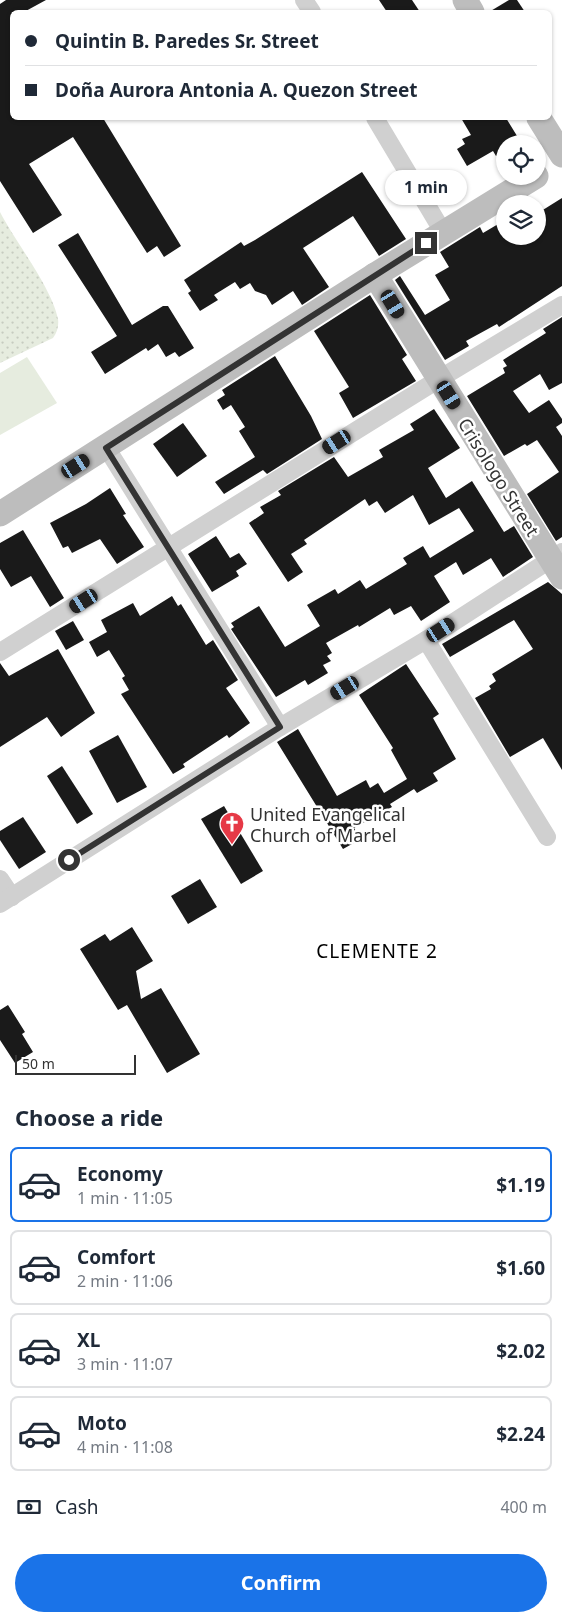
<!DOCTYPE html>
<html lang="en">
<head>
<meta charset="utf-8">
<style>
	:root { --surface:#fff; --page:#f6f6f7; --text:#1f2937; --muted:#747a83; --line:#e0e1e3; --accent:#1a73e8 }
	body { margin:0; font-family:"Noto Sans",sans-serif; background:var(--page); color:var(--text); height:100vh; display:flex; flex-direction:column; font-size:19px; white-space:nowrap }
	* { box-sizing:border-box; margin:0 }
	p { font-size:16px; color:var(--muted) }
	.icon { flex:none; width:28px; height:28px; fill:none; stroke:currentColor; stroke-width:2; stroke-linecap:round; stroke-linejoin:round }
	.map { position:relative; height:1087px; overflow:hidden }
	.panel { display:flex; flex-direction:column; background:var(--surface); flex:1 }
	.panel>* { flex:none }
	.banner { position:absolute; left:10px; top:10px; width:542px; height:110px; border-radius:8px; box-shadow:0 1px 4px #0004; display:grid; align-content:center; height:110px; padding:0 15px; background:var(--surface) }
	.buttons { position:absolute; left:496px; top:135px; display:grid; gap:10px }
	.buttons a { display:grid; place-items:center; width:50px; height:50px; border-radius:50%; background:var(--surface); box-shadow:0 1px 4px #0004; font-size:25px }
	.scale { position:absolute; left:15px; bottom:12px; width:121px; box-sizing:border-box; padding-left:5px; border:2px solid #333; border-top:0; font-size:14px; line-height:18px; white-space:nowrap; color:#333; -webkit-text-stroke:4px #fff; paint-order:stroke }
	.end { position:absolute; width:22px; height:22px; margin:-11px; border:6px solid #333; background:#fff; box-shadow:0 0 0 2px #fff }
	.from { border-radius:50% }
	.bubble { position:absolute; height:35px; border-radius:18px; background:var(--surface); box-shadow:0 1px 4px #0004; font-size:16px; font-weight:700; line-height:35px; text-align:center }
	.car { position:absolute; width:15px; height:30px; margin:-15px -8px; border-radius:6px; box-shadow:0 0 4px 1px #0007; background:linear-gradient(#222 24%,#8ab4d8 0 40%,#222 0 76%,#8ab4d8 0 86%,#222 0) }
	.banner b { display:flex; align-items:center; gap:18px; height:48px; font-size:19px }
	.banner b+b { border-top:1px solid var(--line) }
	.banner i { width:12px; height:12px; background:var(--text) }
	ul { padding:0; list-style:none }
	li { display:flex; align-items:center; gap:15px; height:75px; margin:0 10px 8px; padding:0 5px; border:2px solid var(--line); border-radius:8px }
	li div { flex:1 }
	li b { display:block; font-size:19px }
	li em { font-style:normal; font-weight:700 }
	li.on { border-color:var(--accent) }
	li>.icon { width:45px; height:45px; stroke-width:1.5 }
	h2 { padding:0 15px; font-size:22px; line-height:60px }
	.pay { display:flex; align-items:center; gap:12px; height:55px; padding:0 15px; font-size:19px }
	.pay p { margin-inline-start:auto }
	.primary-button { display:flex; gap:10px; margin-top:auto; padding:10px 15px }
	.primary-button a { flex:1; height:58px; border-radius:30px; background:var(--accent); color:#fff; font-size:20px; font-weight:700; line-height:58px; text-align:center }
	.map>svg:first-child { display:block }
	.grass { fill:url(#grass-dots) }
	.pitch { fill:#e6ecdf }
	.building { fill:#1a1a1a }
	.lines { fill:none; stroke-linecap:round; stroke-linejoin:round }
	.street { stroke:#d0d0d0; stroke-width:18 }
	.secondary { stroke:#bdbdbd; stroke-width:25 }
	.route { stroke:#333; stroke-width:6 }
	.labels { text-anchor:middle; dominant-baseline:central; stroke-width:5; stroke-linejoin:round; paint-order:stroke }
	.street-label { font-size:18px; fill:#333; stroke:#fff }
	.poi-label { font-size:18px; fill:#333; stroke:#fff; text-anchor:start }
	.neighbourhood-label { font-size:19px; letter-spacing:1px; fill:#000; stroke:#fff }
</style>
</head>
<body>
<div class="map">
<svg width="562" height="1087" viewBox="0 0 562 1087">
	<defs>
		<pattern id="grass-dots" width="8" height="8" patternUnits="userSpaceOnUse" patternTransform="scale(1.25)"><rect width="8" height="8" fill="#e6ecdf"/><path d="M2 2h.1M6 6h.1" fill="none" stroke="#c6cbc0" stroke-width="1.8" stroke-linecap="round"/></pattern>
	</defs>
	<rect width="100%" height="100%" fill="#fff"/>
	<path class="grass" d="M0,212C16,243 52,288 58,319C59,326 57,333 53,338L0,363Z"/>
	<polygon class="pitch" points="27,357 57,403 0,435 0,373"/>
	<g class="building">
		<polygon points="6,0 46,0 24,12 12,12 12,118 103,118 181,246 164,257 157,246 147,253 73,137 29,164 62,215 33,233 0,181 0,4"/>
		<polygon points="379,0 412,0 420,12 387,12"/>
		<polygon points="509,0 517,0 525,12 489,12"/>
		<polygon points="461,118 506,118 522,144 505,144 505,150 496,156 493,151 467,166 457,149 465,144 462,139 471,135"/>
		<polygon points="362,172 406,239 379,256 353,216 303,248 329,287 302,305 293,291 272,305 266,295 255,291 250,283 240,289 235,282 214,295 218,300 200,311 188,293 191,291 184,280 241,242 244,246 255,240"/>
		<polygon points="562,198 562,286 499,327 497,324 466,341 469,346 445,360 395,280 400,276 425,315 450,300 435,275 449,267 440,252 480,227 483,233 505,220 505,236 538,236 538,213"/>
		<polygon points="78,233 132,325 163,306 168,306 194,348 179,357 175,352 166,357 158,344 148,351 146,348 105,374 91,352 117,336 58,245"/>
		<polygon points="370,295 407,355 402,359 416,381 353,418 339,393 349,387 314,331"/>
		<polygon points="562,317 562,383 549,390 540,374 513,391 529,413 549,400 562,419 562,423 556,427 562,436 562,537 556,541 527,494 559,472 537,440 527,446 525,444 504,456 467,396 505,373 503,368 507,366 503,360 546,333 543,329"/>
		<polygon points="275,356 311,416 322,439 267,474 263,470 224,494 215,482 255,457 239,431 245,427 231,405 223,410 217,400 225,395 222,390"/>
		<polygon points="434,409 460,448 428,468 446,498 472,481 504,532 514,526 533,557 503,577 491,558 463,575 456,562 434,576 450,602 421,621 411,606 394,615 390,608 359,627 358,625 326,643 332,653 327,656 331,661 323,665 328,673 308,685 305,680 276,697 231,629 234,627 231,623 259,606 285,647 320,626 307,605 335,589 338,594 360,580 366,589 407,564 403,558 423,546 430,558 474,531 459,508 429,525 413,495 385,513 377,501 369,506 365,499 304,540 307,544 291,554 303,572 288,582 249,523 264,513 260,507 281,495 278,491 334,457 348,477 383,457 379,450 414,430 410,424"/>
		<polygon points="183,423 207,456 177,477 153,444"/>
		<polygon points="110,488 126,514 123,515 144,547 117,564 100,539 72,553 68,546 63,548 50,523 86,504"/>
		<polygon points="23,530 64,598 50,607 31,576 11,587 0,569 0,543"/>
		<polygon points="216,536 230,558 239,553 247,564 236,571 239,576 212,592 188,554"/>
		<polygon points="548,582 562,594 562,770 543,738 510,757 475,698 491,689 489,686 496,681 492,674 533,649 514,620 450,657 442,644"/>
		<polygon points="172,596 178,606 181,604 206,645 213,640 238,680 226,688 250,723 229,738 227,735 183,764 185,767 173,774 121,694 129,690 122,678 125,676 109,650 97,657 89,642 107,632 101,620 133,603 140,616"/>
		<polygon points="73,621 84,640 66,650 55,631"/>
		<polygon points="58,649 95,713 61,737 47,717 0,747 0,663 9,676"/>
		<polygon points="406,664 439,714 433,718 456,759 433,773 438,781 417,793 414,789 390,804 392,807 354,828 361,839 343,849 277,742 298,729 337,796 366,780 370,788 378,783 384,793 407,779 391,750 393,748 359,695"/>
		<polygon points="118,735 147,787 117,803 89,751"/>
		<polygon points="62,766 93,814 77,824 47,776"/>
		<polygon points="224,806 263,871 241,884 201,819"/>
		<polygon points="23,817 46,852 19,869 0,840 0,831"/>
		<polygon points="200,879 217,907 188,924 171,896"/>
		<polygon points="132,927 153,961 136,971 141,999 161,988 200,1054 167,1073 127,1005 118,1010 80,949 105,934 110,941"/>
		<polygon points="8,1005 25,1032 22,1034 33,1052 15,1063 0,1040 0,1010"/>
	</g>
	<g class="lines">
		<g class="street">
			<polyline points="304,0 312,12"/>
			<polyline points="375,118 443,232"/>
			<polyline points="106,447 280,727"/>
			<polyline points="426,640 547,837"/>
			<polyline points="0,652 439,379 562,305"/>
			<polyline points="0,879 12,897"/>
			<polyline points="0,904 280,727 426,640 562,552"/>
		</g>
		<g class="secondary">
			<polyline points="465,0 472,12"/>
			<polyline points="539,118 562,155"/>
			<polyline points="375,275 562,577"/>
			<polyline points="0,514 375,275 536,176"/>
		</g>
	</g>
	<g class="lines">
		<polyline class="route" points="69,860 280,727 106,448 426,243"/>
	</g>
	<defs>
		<symbol id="church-pin" viewBox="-11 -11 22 30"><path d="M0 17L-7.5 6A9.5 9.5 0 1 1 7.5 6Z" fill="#e63946" stroke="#fff"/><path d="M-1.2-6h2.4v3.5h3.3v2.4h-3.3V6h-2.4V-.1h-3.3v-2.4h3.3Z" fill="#fff"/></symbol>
	</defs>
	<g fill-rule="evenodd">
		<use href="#church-pin" x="218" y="810" width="28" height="38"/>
	</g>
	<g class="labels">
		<g class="street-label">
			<text transform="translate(499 477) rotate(58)">Crisologo Street</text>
		</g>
		<g class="poi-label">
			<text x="250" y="814">United Evangelical<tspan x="250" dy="21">Church of Marbel</tspan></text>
		</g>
		<g class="neighbourhood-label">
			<text x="377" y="951">CLEMENTE 2</text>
		</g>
	</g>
</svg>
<div class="buttons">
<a><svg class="icon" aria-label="locate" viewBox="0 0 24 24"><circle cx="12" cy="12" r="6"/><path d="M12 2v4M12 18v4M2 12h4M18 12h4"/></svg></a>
<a><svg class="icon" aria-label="layers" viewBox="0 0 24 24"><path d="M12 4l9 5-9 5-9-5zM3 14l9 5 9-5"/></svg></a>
</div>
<div class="scale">50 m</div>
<i class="end from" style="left:69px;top:860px"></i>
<i class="end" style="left:426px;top:243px"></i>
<div class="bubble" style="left:385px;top:170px;width:82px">1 min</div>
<i class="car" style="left:393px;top:304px;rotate:149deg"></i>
<i class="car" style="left:449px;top:395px;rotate:148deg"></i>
<i class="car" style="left:337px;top:442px;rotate:238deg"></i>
<i class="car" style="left:76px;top:466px;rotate:58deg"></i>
<i class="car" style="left:84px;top:601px;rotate:238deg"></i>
<i class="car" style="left:441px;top:630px;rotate:57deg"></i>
<i class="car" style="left:345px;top:688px;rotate:239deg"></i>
<div class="banner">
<b><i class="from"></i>Quintin B. Paredes Sr. Street</b>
<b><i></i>Doña Aurora Antonia A. Quezon Street</b>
</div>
</div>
<section class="panel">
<h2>Choose a ride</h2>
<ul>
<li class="on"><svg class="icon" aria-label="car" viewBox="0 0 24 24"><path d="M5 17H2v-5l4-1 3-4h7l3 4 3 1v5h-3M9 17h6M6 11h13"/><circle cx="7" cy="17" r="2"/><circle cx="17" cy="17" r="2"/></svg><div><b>Economy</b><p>1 min · 11:05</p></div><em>$1.19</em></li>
<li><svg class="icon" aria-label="car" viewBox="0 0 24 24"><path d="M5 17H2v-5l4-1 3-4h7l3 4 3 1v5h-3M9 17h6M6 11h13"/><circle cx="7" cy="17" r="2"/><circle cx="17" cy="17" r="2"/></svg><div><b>Comfort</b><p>2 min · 11:06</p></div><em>$1.60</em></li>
<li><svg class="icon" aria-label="car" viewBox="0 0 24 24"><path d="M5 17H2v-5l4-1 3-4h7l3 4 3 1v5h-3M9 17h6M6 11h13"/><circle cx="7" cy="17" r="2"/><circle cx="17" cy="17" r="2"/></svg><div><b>XL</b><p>3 min · 11:07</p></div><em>$2.02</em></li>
<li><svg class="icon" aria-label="car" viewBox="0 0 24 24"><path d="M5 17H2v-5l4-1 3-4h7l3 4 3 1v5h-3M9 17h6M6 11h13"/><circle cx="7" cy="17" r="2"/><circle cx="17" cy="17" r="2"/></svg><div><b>Moto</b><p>4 min · 11:08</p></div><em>$2.24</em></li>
</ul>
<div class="pay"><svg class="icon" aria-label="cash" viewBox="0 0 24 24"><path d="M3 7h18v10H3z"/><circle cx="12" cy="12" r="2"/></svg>Cash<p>400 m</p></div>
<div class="primary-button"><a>Confirm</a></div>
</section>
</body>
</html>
